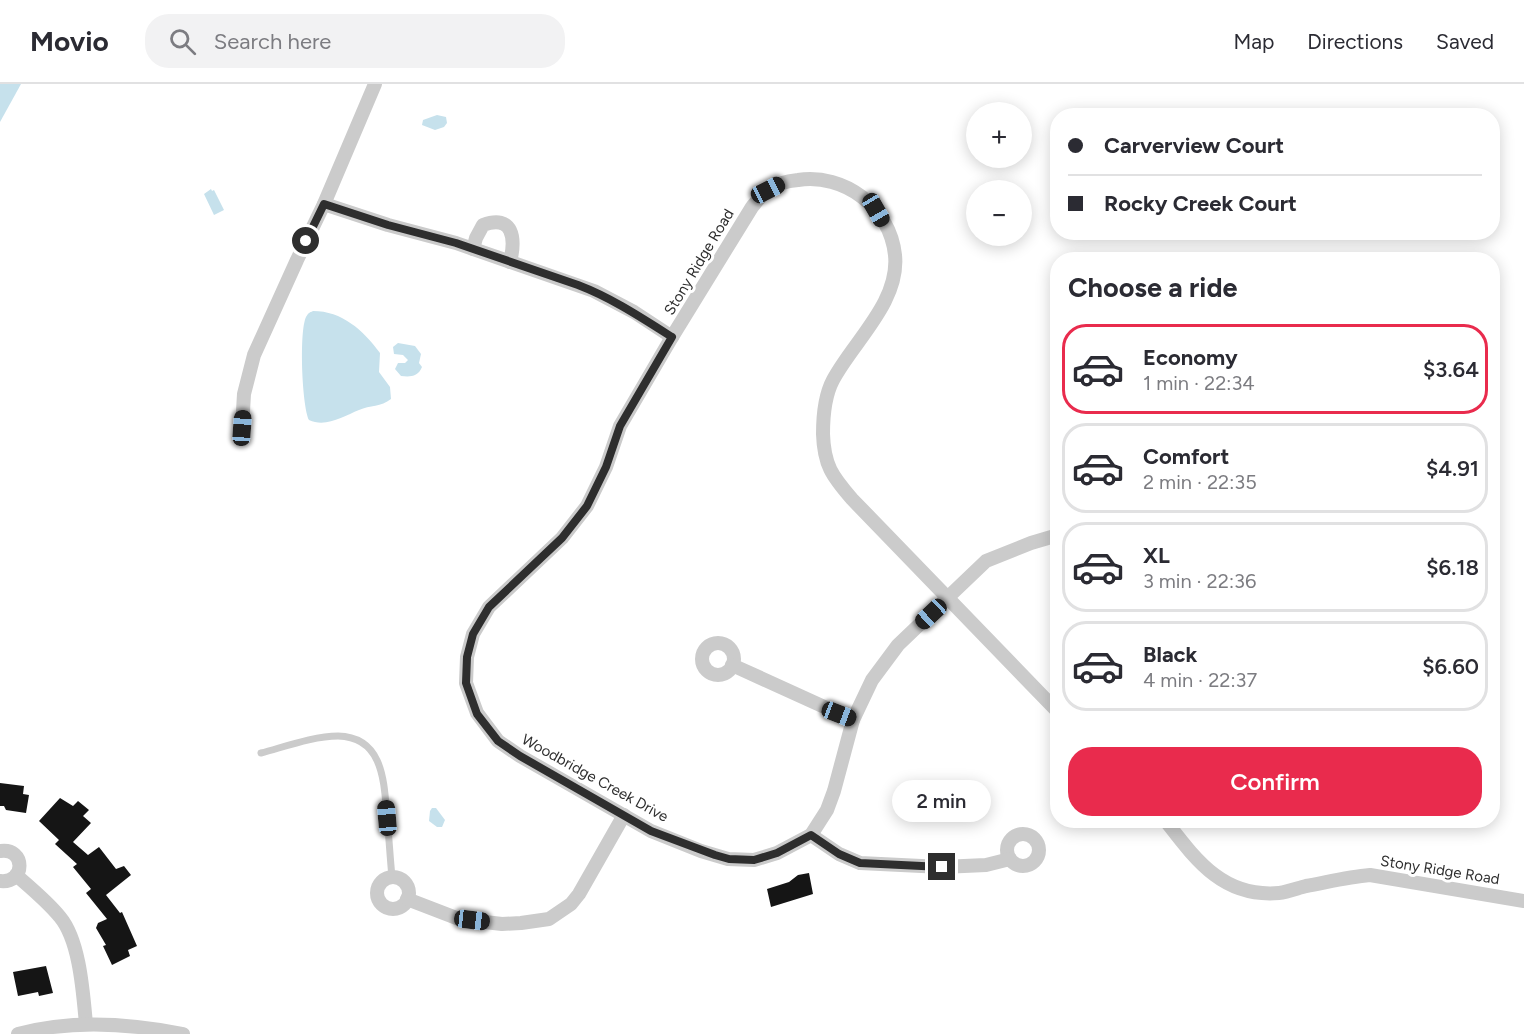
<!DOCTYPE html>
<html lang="en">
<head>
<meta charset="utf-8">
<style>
	:root { --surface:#fff; --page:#f2f2f3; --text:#2b2b33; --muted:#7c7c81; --line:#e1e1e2; --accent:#e92b4d }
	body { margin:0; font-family:Figtree,sans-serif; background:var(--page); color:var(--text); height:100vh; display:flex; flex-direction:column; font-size:22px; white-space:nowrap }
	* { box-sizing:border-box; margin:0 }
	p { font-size:20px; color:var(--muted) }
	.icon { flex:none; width:33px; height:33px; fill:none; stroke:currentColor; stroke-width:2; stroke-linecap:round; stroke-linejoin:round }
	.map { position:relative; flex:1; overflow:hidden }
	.sheet { position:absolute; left:1050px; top:168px; width:450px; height:576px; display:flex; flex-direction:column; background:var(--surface); border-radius:24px; box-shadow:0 3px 15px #0003 }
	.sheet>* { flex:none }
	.top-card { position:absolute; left:1050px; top:24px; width:450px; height:132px; border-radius:24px; box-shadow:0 3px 15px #0003; display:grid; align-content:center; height:132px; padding:0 18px; background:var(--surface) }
	.fabs { position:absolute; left:966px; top:18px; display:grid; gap:12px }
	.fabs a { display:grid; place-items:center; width:66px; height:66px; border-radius:50%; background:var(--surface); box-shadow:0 3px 15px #0003; font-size:30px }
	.end { position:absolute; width:27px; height:27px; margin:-14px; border:8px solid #2e2e2e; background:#fff; box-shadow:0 0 0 3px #fff }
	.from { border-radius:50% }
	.bubble { position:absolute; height:42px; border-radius:21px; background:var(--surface); box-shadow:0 3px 15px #0003; font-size:20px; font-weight:600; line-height:42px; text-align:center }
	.car { position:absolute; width:18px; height:36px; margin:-18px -9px; border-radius:8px; box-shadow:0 0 4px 2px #0007; background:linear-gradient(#222 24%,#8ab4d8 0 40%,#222 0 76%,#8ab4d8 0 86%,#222 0) }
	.top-card b { display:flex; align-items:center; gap:21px; height:57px; font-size:22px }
	.top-card b+b { border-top:2px solid var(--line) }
	.top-card i { width:15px; height:15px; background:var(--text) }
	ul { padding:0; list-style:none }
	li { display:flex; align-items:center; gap:18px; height:90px; margin:0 12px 9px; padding:0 6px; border:3px solid var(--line); border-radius:24px }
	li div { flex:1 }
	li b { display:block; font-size:22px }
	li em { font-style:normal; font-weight:600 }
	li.current { border-color:var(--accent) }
	li>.icon { width:54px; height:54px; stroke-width:1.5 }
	h2 { padding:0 18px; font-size:27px; line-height:72px }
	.primary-button { display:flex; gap:12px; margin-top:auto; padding:12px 18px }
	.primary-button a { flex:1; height:69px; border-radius:24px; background:var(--accent); color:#fff; font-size:24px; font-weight:600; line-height:69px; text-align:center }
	header { display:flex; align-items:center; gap:36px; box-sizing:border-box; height:84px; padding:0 30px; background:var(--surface); border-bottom:2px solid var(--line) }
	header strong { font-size:28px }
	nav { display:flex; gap:33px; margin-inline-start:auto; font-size:21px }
	.search { width:420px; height:54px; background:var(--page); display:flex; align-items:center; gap:15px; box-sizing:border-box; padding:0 21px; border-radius:24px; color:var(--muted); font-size:22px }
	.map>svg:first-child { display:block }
	.water { fill:#c6e1ec }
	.building { fill:#151515 }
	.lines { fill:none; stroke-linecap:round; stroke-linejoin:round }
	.service { stroke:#cbcbcb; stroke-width:7 }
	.minor { stroke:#cbcbcb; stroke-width:14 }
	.route { stroke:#2e2e2e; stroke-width:8 }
	.labels { text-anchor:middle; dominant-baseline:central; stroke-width:6; stroke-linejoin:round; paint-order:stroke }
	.street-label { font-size:15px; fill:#2e2e2e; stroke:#fff }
</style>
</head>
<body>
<header>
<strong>Movio</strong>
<div class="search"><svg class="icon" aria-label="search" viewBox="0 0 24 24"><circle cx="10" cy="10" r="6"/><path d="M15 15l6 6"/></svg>Search here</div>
<nav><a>Map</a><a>Directions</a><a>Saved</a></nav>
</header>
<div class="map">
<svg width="1524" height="950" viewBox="0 0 1524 950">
	<rect width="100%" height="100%" fill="#fff"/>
	<g class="water">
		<polygon points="0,0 21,0 0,38"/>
		<polygon points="437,31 446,33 447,39 444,43 435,46 422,41 423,36"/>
		<polygon points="211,105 212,107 214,106 224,126 214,131 204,110"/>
		<path d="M313,227C342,227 363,246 380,269L379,288L390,303L391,315C381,323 370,321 359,326C344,332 326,344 309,336C302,321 299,248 306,233C309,228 309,229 313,227Z"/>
		<path d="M398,259L415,262L421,270L419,279L422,283C418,293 410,293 401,292L395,285L398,279H405L408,276L403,271L394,270L393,263Z"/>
		<polygon points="432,724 436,724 445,736 442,743 437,743 429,737 430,727"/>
	</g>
	<g class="building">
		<polygon points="0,699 24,702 23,710 29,711 26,729 6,726 4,722 0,722"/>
		<polygon points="60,714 73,722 78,717 89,726 83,732 91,739 73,758 88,771 99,763 116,785 124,782 131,791 106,811 120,829 122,828 137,862 128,866 130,872 112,881 103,862 106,861 96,844 98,839 107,835 86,809 91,805 73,783 77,780 55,760 59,756 39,737"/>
		<polygon points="809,789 813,810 771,823 767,805 789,798 798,791"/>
		<polygon points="46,882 53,909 39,912 38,908 18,912 13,888"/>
	</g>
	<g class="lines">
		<path class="service" d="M261,669C284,663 314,652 338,652C384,653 384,699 387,733C389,753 390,773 392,793"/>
		<g class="minor">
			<path d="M324,120L388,141L456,159L594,207L634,228L672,253L752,123C757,117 762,110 768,106C776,100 787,97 798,96C844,89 890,123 895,171C900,218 853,258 833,296C825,311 823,333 823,350C824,381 832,392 852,415L1058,628"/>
			<path d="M473,165L476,154L483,141C513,130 516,154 510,178"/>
			<polyline points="672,253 620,342 606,383 587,422 562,454 489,523 473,550 467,573 466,599 477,629 498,657 520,672 651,747 701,767 728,775 754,776 777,769 811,751 827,726 834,707 853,636 872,596 898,561 986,477 1031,459 1058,451"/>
			<polyline points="242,344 244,310 254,271 297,176 324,120 375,0"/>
			<circle cx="718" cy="575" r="16"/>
			<polyline points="732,581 853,636"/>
			<path d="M1165,736C1196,776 1223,814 1279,809C1288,808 1298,804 1306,802C1328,798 1348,793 1370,791L1524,817"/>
			<circle cx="1023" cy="766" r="16"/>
			<polyline points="811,751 839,770 860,779 942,783 986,781 1010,775"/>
			<path d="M0,767C26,763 26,800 0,797"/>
			<path d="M16,791C31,804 48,818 60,833C80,857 83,909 86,940"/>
			<circle cx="393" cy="809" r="16"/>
			<polyline points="407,815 459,835 502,840 521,839 549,835 571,820 579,810 624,731"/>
			<path d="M18,950C72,935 128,939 183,950"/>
		</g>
	</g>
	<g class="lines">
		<path class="route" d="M306,157L324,120L388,141L456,159L578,201C612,214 642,234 672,253L620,342L606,383L587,422L562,454L489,523L473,550L467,573L466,599L477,630L498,657L520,672L651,747L715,771L729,775L754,776L777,769L811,751L839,770L860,779L942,783"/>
	</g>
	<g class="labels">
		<g class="street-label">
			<text transform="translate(699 178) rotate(-59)">Stony Ridge Road</text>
			<text transform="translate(595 694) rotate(29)">Woodbridge Creek Drive</text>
			<text transform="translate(1440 786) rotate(9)">Stony Ridge Road</text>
		</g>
	</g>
</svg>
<div class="fabs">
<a>+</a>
<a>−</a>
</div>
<i class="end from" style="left:306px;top:157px"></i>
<i class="end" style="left:942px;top:783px"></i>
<div class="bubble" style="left:892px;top:696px;width:99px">2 min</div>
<i class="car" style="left:768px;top:106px;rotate:63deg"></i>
<i class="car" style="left:876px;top:126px;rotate:150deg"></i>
<i class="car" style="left:242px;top:344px;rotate:4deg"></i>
<i class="car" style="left:931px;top:530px;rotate:227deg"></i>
<i class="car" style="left:839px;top:630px;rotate:111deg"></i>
<i class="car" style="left:387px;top:734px;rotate:355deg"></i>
<i class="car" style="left:472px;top:836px;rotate:97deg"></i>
<div class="top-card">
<b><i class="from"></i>Carverview Court</b>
<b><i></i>Rocky Creek Court</b>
</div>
<section class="sheet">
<h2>Choose a ride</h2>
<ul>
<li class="current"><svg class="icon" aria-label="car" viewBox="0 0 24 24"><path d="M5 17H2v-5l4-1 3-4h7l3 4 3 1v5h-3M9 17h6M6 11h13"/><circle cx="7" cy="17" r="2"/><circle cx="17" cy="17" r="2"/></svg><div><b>Economy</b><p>1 min · 22:34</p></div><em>$3.64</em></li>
<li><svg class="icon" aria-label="car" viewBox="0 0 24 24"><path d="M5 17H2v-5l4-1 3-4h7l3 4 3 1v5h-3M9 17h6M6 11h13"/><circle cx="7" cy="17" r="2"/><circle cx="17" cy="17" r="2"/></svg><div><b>Comfort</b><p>2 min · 22:35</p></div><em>$4.91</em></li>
<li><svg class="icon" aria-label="car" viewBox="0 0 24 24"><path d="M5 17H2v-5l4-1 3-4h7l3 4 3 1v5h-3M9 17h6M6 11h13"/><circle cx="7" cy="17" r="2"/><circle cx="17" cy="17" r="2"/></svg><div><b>XL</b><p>3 min · 22:36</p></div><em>$6.18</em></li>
<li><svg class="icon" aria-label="car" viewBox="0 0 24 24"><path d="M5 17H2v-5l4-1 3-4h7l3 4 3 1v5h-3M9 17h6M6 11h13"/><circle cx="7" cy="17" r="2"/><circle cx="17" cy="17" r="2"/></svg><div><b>Black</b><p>4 min · 22:37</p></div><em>$6.60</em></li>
</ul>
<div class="primary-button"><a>Confirm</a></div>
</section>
</div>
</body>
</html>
